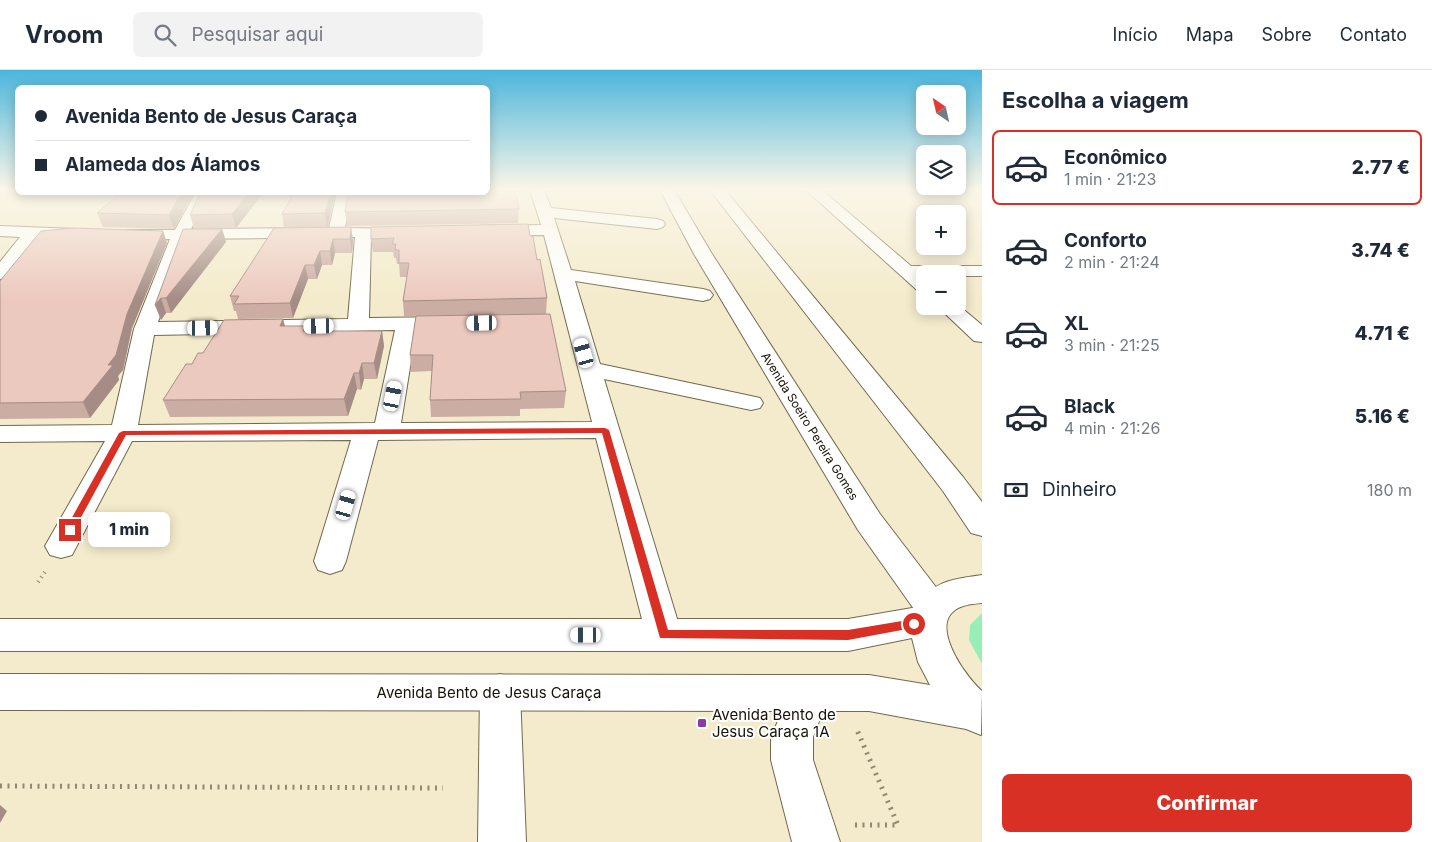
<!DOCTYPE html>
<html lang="pt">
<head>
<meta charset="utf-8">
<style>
	:root { --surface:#fff; --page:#f2f2f3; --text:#1f2937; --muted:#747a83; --line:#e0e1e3; --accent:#d93025 }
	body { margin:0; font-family:Inter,sans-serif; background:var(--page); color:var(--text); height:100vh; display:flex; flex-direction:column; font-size:19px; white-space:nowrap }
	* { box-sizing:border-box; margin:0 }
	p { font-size:16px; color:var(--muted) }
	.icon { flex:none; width:28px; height:28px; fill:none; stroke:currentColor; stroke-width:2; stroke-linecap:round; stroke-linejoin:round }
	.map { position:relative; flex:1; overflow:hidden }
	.side { display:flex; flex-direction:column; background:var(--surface); width:450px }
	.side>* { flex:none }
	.guide { position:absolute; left:15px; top:15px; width:475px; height:110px; border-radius:8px; box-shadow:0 2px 12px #0003; display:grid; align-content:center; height:110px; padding:0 20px; background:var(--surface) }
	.needle { width:32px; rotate:326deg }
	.fabs { position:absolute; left:916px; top:15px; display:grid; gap:10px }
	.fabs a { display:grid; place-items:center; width:50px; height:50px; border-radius:8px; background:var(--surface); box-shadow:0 2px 12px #0003; font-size:25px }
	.end { position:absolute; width:22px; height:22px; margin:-11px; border:6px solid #d93025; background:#fff; box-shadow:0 0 0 2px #fff }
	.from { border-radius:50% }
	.bubble { position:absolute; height:35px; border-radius:8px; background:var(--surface); box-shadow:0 2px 12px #0003; font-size:16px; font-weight:800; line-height:35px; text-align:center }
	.car { position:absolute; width:15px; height:30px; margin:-15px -8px; border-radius:6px; box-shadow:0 0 4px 1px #0007; background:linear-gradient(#fff 24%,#345 0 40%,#fff 0 76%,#345 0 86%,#fff 0) }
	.guide b { display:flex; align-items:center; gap:18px; height:48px; font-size:19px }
	.guide b+b { border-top:1px solid var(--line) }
	.guide i { width:12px; height:12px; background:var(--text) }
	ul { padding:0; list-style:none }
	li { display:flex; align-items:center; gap:15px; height:75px; margin:0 10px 8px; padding:0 10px; border:2px solid transparent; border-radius:8px }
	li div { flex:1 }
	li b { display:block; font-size:19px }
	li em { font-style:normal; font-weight:800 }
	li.current { border-color:var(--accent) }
	li>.icon { width:45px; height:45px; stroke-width:1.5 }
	h2 { padding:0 20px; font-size:22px; line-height:60px }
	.pay { display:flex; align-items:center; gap:12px; height:55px; padding:0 20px; font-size:19px }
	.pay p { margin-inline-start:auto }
	.primary-button { display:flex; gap:10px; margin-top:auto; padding:10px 20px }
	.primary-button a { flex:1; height:58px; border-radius:8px; background:var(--accent); color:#fff; font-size:20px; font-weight:800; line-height:58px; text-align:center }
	header { display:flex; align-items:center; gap:30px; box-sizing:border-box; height:70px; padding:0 25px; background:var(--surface); border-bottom:1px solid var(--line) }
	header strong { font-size:24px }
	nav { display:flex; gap:28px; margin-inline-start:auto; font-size:18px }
	.search { width:350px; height:45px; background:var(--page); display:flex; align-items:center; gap:12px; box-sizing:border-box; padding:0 18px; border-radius:8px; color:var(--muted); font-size:19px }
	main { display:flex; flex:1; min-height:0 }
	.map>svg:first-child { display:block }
	.green { fill:#97efb6 }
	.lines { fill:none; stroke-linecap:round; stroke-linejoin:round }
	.minor-casing { stroke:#71694e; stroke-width:2 }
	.secondary-casing { stroke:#71694e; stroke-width:2 }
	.path-far1 { stroke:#8f8973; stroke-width:4; stroke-dasharray:1 4.5; stroke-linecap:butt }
	.path { stroke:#8f8973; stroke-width:5; stroke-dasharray:2 5.5; stroke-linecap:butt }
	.minor { fill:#fff; fill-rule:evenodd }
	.secondary { fill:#fff; fill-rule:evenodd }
	.wall { fill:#cbada4 }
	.shaded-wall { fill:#a58d86 }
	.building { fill:#ecc9bf; stroke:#a58d86 }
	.route { fill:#d93025 }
	.poi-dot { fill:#8c3aa9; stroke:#fff; stroke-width:2 }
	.labels { text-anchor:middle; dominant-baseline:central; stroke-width:4; stroke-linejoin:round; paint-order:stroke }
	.street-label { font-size:12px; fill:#151207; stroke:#fff }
	.near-street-label { font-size:15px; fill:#151207; stroke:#fff }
	.near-poi-label { font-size:15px; fill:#151207; stroke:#fff; text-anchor:start }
</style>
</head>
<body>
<header>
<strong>Vroom</strong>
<div class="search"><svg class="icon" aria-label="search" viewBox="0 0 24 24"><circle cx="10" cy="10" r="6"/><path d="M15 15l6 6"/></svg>Pesquisar aqui</div>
<nav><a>Início</a><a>Mapa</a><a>Sobre</a><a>Contato</a></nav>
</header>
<main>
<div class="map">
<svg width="982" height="772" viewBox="0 0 982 772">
	<rect width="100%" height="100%" fill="#f4ebcc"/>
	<polygon class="green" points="982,543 982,594 969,570 970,555"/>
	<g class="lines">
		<defs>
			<g id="minor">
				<path d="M530,120H544L551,138L657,149L663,151L665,154L663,157L657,159L554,148L571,200L703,219L710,221L713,225L710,229L703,231L575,211L600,294L751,326L760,328L763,333L760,338L751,340L604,309L682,565L677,576L664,581L651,576L646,565L596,368L378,370L346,491L342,500L330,504L318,500L314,491L351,370L132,371L72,485L61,488L50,485L45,476L105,371L0,372V356L112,355L134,259L170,169L127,170L121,168L119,165L121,162L127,160H175L196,122H210L191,159L329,158L337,122H351L345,158L415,159L417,162L415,165L409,167H371L369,248L451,247L458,249L461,253L458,257L416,260L401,353L592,352L544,165L492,166L486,164L484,161L486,158L492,156L541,155ZM355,167L348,249L158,252L187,169ZM395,260L375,353L138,355L154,265Z"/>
				<polygon points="660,120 674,120 712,184 880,444 945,529 951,539 945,549 933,554 921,549 858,460 694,184"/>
				<polygon points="710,120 725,120 963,407 982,432 982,466 971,463 943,421"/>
				<polygon points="806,120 822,120 911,196 982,196 982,206 958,206 958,204 925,204 925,223 918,221"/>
				<polygon points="0,156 77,159 83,161 85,164 83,167 77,169 36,167 6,208 0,209 0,192 20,167 0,166"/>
				<polygon points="958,235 982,255 982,272 974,271 937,236 958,236"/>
				<polygon points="500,604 514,609 520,622 526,772 478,772 480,622 486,609"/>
				<polygon points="810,605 824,610 830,623 813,667 813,690 840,772 792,772 771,690 771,667 796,610"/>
			</g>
			<path id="secondary" d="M982,505V533C971,534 957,535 950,545C936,565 967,608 982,621L981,665L966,659L869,641L0,640V604L869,605L930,615L918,592L912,568L848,581H0V549H848L918,537C931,510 956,509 982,505Z"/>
		</defs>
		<use href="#minor" class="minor-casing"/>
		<use href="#secondary" class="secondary-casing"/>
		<polyline class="path-far1" points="38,512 45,502"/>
		<g class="path">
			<polyline points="0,716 443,718"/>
			<polyline points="855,755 898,755 857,660"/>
		</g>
		<use href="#minor" class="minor"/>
		<use href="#secondary" class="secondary"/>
	</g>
	<g class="wall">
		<polygon points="194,122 174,159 103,157 97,143"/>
		<polygon points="201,122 264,122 236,158 194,159 190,145"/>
		<polygon points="282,122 336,122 328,157 353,170 352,183 335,183 332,195 322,195 317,209 308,209 293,248 238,249 236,241 234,241 230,226 284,158 282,144 291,129"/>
		<polygon points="519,139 518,153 347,156 345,142"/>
		<polygon points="222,159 226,172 171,243 166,243 161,250 155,235"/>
		<polygon points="163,161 167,173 132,258 123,300 118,306 119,310 90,348 0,349 0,211"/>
		<polygon points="530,166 537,190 547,228 546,244 404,246 403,231 407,207 400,207 399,194 397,194 396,188 394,188 393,182 373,182 371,169"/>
		<polygon points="416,246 566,321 564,338 520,339 520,346 431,347 430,330 432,301 411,302 410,285"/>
		<polygon points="283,249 285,256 307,261 382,261 384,276 377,309 364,309 361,320 357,319 348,346 170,347 163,330 203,283"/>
	</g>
	<g class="shaded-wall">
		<polygon points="182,122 194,122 174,159 169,145"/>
		<polygon points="250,122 264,122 236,158 232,144"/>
		<polygon points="331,122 336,122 327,157 325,143"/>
		<polygon points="351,157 353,170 352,183 350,169"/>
		<polygon points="222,159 226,172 171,243 166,228"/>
		<polygon points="163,161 167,173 132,258 123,300 118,306 119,310 90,348 83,332 108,295 127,244"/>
		<polygon points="333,169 335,183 332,195 330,181"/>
		<polygon points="320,181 322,195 317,209 314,195"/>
		<polygon points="305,195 308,209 293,248 290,233"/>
		<polygon points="161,228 166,243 161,250 155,235"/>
		<polygon points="283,249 287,265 280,256"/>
		<polygon points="382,261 384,276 377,309 374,293"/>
		<polygon points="362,293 364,309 361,320 359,303"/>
		<polygon points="354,303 357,319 348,346 344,329"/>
		<polygon points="0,735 7,741 0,753"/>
	</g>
	<g class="building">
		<polygon points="488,120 515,120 519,139 345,142 348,122 488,122"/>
		<polygon points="122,122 182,122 169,145 97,143"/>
		<polygon points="201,122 250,122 232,144 190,145"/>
		<polygon points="295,122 331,122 325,143 282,144"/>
		<polygon points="528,154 530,166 533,166 537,190 540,189 547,228 403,231 409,193 399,193 399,180 395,180 396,174 392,174 394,168 371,169 371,157"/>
		<polygon points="351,157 350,169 333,169 330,181 320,181 314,195 305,195 290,233 234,234 239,226 230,226 274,158"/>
		<polygon points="74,158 163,161 127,244 116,285 108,295 113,295 83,332 0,333 0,211 41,161"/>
		<polygon points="183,159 222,159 166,228 161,228 155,235"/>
		<polygon points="550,244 566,321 520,322 521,329 430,330 433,285 410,285 416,246"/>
		<polygon points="283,249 280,256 306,256 303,261 382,261 374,293 362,293 359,303 354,303 344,329 163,330 186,294 192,294 198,283 203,283 224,250"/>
	</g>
	<linearGradient id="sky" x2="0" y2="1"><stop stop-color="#4bb6dc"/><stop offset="0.52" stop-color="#faf6e8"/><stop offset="1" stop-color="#faf6e8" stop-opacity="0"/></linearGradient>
	<rect width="982" height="229" fill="url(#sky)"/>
	<polygon class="route" points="605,358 609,360 668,560 848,560 914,549 918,550 919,554 918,557 848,570 660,568 602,363 126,365 73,462 66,462 65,460 119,363 123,361"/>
	<rect class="poi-dot" x="697" y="648" width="10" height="10" rx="2.5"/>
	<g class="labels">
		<g class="street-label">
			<text transform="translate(810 356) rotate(58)">Avenida Soeiro Pereira Gomes</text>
		</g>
		<g class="near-street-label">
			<text x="489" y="622">Avenida Bento de Jesus Caraça</text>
		</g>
		<g class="near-poi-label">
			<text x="712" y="644">Avenida Bento de<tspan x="712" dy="17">Jesus Caraça 1A</tspan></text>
		</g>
	</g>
</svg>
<div class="fabs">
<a><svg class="needle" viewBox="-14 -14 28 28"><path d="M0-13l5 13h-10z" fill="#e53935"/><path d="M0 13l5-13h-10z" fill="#747a83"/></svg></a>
<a><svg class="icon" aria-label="layers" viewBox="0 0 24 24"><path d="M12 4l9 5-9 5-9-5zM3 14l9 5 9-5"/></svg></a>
<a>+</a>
<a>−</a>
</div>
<i class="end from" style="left:914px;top:554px"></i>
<i class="end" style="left:70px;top:460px"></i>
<div class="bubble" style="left:88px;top:442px;width:82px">1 min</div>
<i class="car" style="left:482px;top:253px;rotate:269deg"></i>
<i class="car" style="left:319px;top:256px;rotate:269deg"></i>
<i class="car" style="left:203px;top:258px;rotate:89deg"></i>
<i class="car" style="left:584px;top:283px;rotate:344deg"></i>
<i class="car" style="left:393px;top:326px;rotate:11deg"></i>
<i class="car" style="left:346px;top:435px;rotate:16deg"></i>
<i class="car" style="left:586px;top:565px;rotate:270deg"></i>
<div class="guide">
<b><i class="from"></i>Avenida Bento de Jesus Caraça</b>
<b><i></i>Alameda dos Álamos</b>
</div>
</div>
<section class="side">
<h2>Escolha a viagem</h2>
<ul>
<li class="current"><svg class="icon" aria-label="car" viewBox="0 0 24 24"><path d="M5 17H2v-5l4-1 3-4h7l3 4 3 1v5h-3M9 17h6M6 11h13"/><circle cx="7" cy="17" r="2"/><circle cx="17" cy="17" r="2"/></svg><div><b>Econômico</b><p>1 min · 21:23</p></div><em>2.77 €</em></li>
<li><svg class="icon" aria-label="car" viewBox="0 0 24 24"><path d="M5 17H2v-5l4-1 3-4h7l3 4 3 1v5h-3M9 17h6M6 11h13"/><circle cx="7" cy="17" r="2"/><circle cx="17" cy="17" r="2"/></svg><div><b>Conforto</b><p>2 min · 21:24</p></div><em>3.74 €</em></li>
<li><svg class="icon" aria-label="car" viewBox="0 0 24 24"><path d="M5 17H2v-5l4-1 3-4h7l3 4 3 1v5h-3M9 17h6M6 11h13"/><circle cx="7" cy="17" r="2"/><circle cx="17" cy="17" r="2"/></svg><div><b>XL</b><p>3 min · 21:25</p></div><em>4.71 €</em></li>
<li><svg class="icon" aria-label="car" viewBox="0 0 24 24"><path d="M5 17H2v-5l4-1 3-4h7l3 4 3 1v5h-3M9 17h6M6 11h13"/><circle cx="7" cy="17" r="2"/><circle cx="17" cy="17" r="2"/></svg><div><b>Black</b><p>4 min · 21:26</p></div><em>5.16 €</em></li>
</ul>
<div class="pay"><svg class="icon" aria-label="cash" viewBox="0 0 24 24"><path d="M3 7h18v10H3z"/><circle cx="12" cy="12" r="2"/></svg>Dinheiro<p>180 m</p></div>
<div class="primary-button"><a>Confirmar</a></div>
</section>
</main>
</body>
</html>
